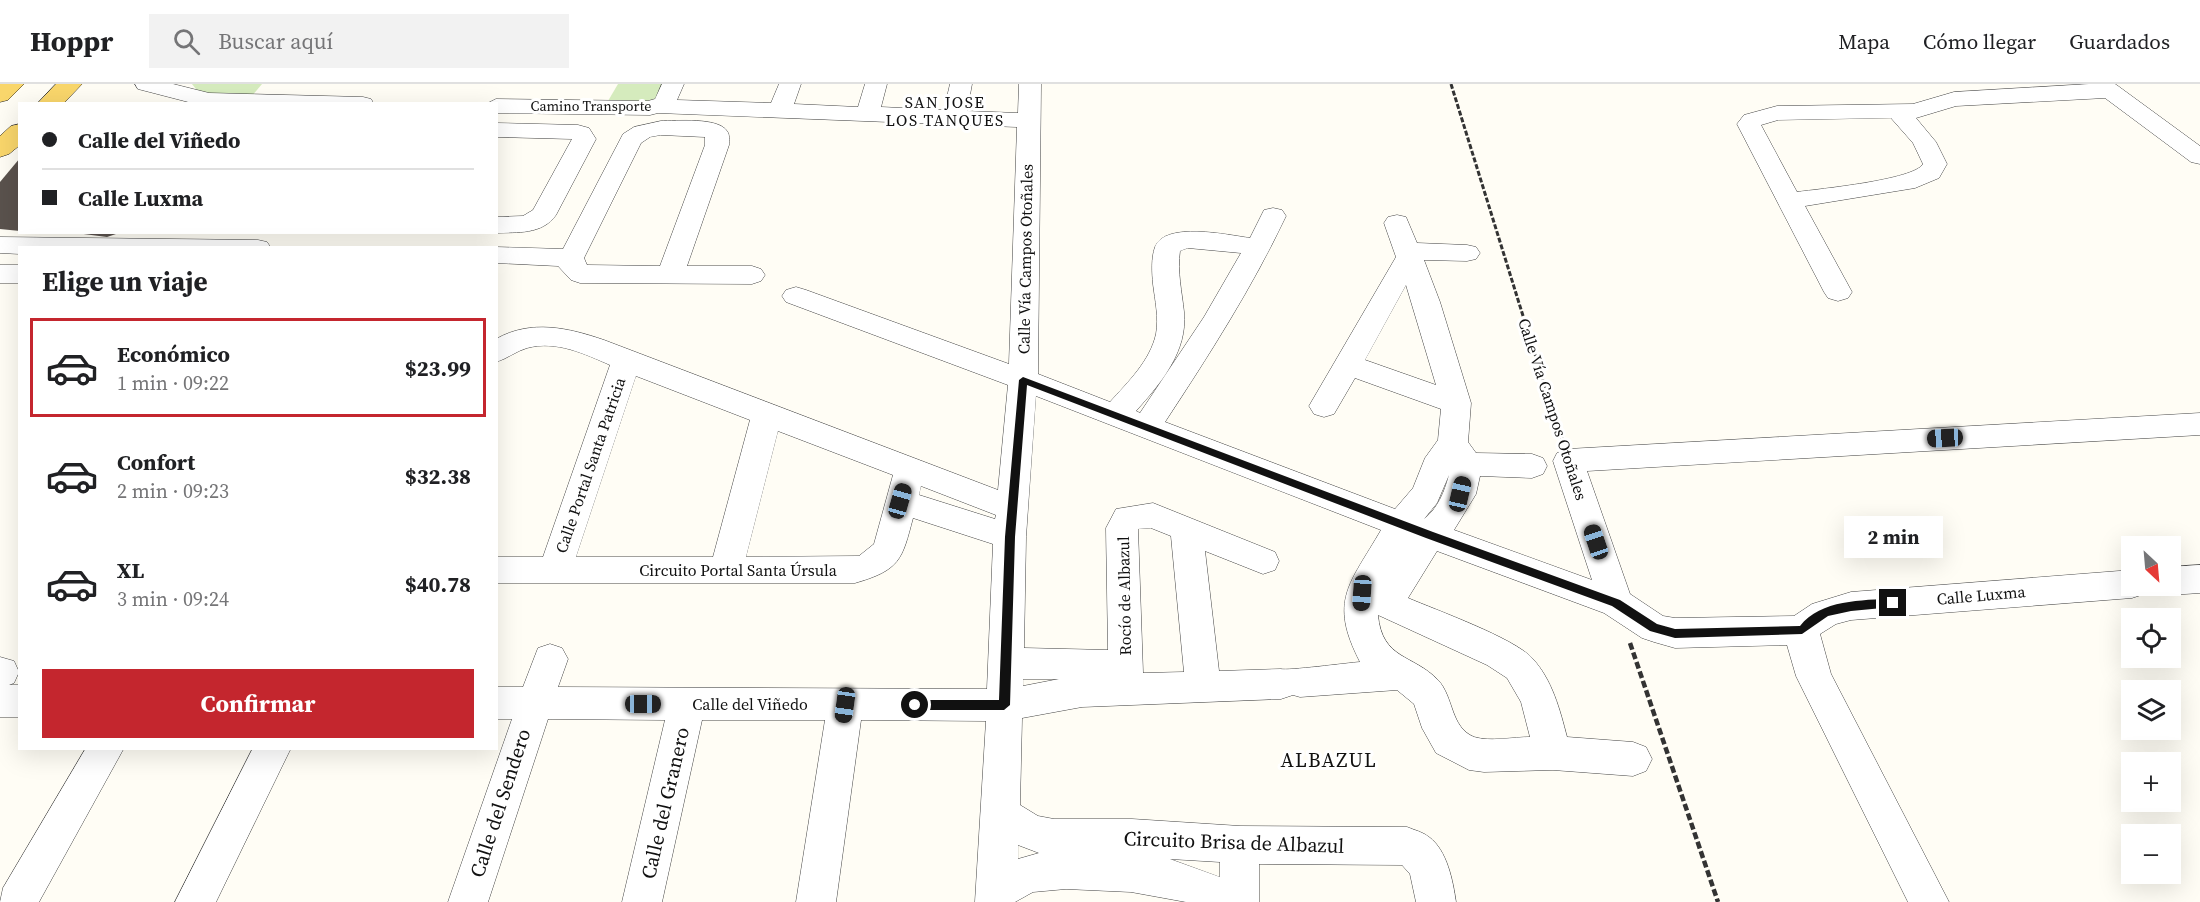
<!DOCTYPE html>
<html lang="es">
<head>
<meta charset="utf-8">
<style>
	:root { --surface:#fff; --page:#f2f2f2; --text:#202124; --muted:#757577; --line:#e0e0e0; --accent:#c4262e }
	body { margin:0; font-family:"Source Serif 4",serif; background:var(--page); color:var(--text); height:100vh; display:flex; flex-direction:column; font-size:22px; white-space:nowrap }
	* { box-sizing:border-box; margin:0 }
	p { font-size:20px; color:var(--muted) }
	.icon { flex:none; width:33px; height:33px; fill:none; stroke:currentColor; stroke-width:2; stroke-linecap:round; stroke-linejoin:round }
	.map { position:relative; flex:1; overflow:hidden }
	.sheet { position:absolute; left:18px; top:162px; width:480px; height:504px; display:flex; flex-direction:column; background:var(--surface); border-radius:0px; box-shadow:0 6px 24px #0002 }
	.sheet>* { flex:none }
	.banner { position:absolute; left:18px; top:18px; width:480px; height:132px; border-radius:0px; box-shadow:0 6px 24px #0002; display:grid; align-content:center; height:132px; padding:0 24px; background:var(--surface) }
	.needle { width:39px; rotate:154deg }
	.controls { position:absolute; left:2121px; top:452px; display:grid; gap:12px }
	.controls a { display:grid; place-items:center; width:60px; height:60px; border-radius:0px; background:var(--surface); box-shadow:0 6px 24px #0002; font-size:30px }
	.end { position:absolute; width:27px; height:27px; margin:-14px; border:8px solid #111; background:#fff; box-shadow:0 0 0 3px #fff }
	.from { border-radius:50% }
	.bubble { position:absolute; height:42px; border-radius:0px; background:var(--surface); box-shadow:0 6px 24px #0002; font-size:20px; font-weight:700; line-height:42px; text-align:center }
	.car { position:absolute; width:18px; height:36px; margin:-18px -9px; border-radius:8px; box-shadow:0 0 4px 2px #0007; background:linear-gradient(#222 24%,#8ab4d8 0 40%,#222 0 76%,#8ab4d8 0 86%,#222 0) }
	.banner b { display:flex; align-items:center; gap:21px; height:57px; font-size:22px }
	.banner b+b { border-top:2px solid var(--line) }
	.banner i { width:15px; height:15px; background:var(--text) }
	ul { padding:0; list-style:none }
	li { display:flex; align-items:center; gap:18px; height:99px; margin:0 12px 9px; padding:0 12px; border:3px solid transparent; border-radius:0px }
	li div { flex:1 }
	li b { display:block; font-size:22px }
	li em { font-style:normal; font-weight:700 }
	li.current { border-color:var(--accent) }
	li>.icon { width:54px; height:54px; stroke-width:1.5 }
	h2 { padding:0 24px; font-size:27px; line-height:72px }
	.action { display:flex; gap:12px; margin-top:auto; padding:12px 24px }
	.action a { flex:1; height:69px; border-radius:0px; background:var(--accent); color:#fff; font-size:24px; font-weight:700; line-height:69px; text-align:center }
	header { display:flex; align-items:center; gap:36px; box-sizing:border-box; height:84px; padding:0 30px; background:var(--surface); border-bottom:2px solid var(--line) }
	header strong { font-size:28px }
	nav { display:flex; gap:33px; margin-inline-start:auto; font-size:21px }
	.search { width:420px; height:54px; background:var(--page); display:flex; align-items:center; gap:15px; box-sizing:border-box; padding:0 21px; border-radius:0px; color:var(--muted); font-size:22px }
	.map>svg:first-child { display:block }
	.green { fill:#d5ebbd }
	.building { fill:#5a524d }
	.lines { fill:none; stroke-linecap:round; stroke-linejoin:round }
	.minor-casing { stroke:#444; stroke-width:1 }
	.major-casing { stroke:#222; stroke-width:1 }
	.path-far1 { stroke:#333; stroke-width:3; stroke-dasharray:5 2; stroke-linecap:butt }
	.path { stroke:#333; stroke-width:4.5; stroke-dasharray:7 3; stroke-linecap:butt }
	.minor { fill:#fff; fill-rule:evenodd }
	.major { fill:#f9d66b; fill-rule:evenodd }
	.route { fill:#111 }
	.labels { text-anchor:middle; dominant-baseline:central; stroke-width:6; stroke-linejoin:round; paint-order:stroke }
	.far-street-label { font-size:14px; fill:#111; stroke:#fff }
	.far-quarter-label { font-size:16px; letter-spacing:1.5px; fill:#111; stroke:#fff }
	.street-label { font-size:16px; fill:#111; stroke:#fff }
	.quarter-label { font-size:20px; letter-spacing:1.5px; fill:#111; stroke:#fff }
	.near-street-label { font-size:20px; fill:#111; stroke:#fff }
</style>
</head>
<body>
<header>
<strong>Hoppr</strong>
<div class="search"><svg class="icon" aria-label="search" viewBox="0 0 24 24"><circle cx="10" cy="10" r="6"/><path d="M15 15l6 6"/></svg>Buscar aquí</div>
<nav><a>Mapa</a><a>Cómo llegar</a><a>Guardados</a></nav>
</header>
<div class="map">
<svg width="2200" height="818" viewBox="0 0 2200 818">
	<rect width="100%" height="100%" fill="#fffdf5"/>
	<g class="green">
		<polygon points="192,0 262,0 251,13 199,9"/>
		<polygon points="618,0 667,0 652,18 608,17"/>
	</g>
	<g class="building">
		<polygon points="20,74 20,147 0,145 0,98"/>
		<polygon points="68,148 119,148 119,149 107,153"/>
	</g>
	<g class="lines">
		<defs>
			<g id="minor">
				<polygon points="135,0 173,0 209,9 363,13 371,15 374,20 196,20 138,5"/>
				<path d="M662,0H684L677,16L771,19L779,0H801L794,20L858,23L865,0H887L881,23L944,26L950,0H972L967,27L1018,29L1019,0H1041L1038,290L1110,318C1128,298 1150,277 1156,250C1159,234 1155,216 1153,200C1152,189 1151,174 1155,163C1165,137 1228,151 1250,154L1264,126L1273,124L1282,126L1286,132C1252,204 1209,271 1165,338L1395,425L1413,404L1425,374L1438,356L1441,325L1355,294L1334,330L1324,333L1314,330L1309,322L1396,173L1384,139L1388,133L1397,131L1406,133L1417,159L1467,161L1476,163L1480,169L1476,175L1467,177L1424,176L1440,218L1471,319L1468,358L1476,369L1532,370L1543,374L1547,382L1543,390L1532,394L1480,392L1476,410L1454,446L1592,496L1553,377L1557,369L1568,365L2200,329V351L1587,387L1630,510L1663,532L1675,534L1794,532L1812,520L1851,508L2132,486V501H2148L2144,510L2132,514L1851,536L1836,540L1820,550L1831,590L1949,818H1908L1796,592L1787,561L1675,564L1654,558L1642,554L1604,529L1437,467L1408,514C1436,526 1514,554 1532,574C1552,595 1560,626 1567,653L1633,658L1646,663L1652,675L1646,687L1633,692L1553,686L1484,688L1469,686L1436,669L1422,644L1414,620L1397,606L1300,613L1293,611L1281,615L1082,623L1022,634L1020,721L1038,732L1054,735H1132L1240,742L1407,743C1414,746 1423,748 1429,753C1447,766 1453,797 1456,818H1416L1410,790L1402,781L1259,780V818H1186L1131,808L1066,805L1033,808L1015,818H975L986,637L861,636L836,818H796L825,636H702L662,818H622L665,636L548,635L488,818H448L512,635H496V603H523L538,564L550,560L562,564L568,575L558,603L987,605L993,460L913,434C902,476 900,486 855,499H496V473H543L610,281C585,270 556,256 527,264C516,267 507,275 496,278V255C531,235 569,244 604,256L998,406L1008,301L786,218L782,212L786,206L796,203L806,206L1009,280L1017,43L658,29L650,31L496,29V20H486L496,15L648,17L655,15ZM1188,164L1241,169L1204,233L1140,329L1136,327C1160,300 1188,268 1184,228C1182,208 1177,188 1180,167ZM1406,201L1436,301L1365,276ZM636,292L750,336L713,473H576ZM1036,312L1381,446C1350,500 1328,516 1360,578C1347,579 1287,587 1281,585L1219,587L1205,467L1263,490L1275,486L1279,477L1275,468L1153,419L1116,425L1106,444L1108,566L1024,564L1026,453ZM778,347L893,391L874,460L859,472L746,473ZM1449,391C1444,409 1438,424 1424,435L1437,419ZM921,402L996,431L995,435L919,411ZM1151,444L1171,452L1184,588L1143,589L1138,445ZM1378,531L1487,581L1507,594L1521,618L1530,653C1514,653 1490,658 1474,653C1450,643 1454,613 1438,596C1413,570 1382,576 1378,531ZM1023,595H1059L1023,602ZM1018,761L1039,769L1018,775ZM1170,775L1220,778V793Z"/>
				<path d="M2089,0H2115L2118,2L2200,62V80L2191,78L2105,14L1956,22L1916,34L1936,58L1947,80L1939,94L1915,104L1805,122L1852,208L1848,214L1838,217L1828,214L1824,208L1737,40L1744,31L1777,22L1913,20L1954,8ZM1891,34L1913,59L1923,80C1914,96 1819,105 1797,108L1761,41L1778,36Z"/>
				<path d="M661,37C676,37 718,33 727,47C730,51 729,56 729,61L687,182H752L761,185L765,191L761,197L752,200L580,199L571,196L558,182L496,179V164H493L496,163L563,165L623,50L634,43ZM661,51L705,53V61L660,182L587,181L584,174L641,59L650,53Z"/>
				<path d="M496,39L578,41L589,44L596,55L556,131C542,151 517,148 496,149L494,148H496V133L523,132L533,126L572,55L496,53Z"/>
				<polygon points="0,153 258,156 267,158 271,164 20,164 20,170 0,169"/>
				<rect x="0" y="181" width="20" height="18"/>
				<polygon points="2200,481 2200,509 2170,511 2158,507 2155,501 2170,501 2170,483"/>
				<polygon points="0,573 14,577 19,588 14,599 9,601 20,601 20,633 0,633"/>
				<polygon points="86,664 124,664 39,818 0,818 3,804"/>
				<polygon points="253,664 291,664 216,818 175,818"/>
			</g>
			<g id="major">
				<polygon points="0,0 24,0 8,16 0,18"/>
				<polygon points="56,0 82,0 63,20 37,20"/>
				<polygon points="20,40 20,61 9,70 0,73 0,52 11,42"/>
			</g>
		</defs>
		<use href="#minor" class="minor-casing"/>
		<use href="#major" class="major-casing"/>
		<polyline class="path-far1" points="1451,0 1560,351"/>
		<g class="path">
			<polyline points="1560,349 1562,357"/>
			<polyline points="1630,559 1718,818"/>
		</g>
		<use href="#minor" class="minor"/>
		<use href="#major" class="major"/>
	</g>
	<path class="route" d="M1023,293L1433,448L1620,516L1657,540L1675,545L1800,542C1821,515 1862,517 1893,514L1899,519L1893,523L1851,527L1828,532L1802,550L1675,554L1650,547L1612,522L1426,454L1027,301L1015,453L1010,621L1004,626H915L910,621L915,616H999L1005,453L1019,296Z"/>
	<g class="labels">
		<g class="far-street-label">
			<text x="591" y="22">Camino Transporte</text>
		</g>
		<g class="far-quarter-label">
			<text x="945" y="18">SAN JOSE<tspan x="945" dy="18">LOS TANQUES</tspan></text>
		</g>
		<g class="street-label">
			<text transform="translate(1025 175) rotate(-89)">Calle Vía Campos Otoñales</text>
			<text transform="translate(1553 325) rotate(72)">Calle Vía Campos Otoñales</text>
			<text transform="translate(590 381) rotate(-71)">Calle Portal Santa Patricia</text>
			<text x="738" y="486">Circuito Portal Santa Úrsula</text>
			<text transform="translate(1981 511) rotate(-5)">Calle Luxma</text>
			<text transform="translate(1124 512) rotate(-91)">Rocío de Albazul</text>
			<text x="750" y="620">Calle del Viñedo</text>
		</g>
		<g class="quarter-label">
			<text x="1329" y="676">ALBAZUL</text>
		</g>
		<g class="near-street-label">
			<text transform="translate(500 719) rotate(-72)">Calle del Sendero</text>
			<text transform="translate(665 719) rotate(-77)">Calle del Granero</text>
			<text transform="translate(1234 758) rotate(2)">Circuito Brisa de Albazul</text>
		</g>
	</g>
</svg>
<div class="controls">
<a><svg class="needle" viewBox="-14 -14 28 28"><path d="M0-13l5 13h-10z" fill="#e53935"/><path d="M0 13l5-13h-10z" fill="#757577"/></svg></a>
<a><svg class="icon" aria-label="locate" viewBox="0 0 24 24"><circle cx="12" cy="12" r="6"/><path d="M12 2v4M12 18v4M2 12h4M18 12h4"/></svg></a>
<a><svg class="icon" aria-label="layers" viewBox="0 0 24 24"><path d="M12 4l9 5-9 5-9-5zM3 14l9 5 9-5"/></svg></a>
<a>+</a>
<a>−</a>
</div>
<i class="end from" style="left:915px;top:621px"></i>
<i class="end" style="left:1893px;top:519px"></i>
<div class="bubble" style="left:1844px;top:432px;width:99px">2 min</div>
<i class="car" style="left:1945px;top:354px;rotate:267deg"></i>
<i class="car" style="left:1460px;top:410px;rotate:13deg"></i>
<i class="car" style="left:900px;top:417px;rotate:16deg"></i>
<i class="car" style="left:1596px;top:458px;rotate:341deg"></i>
<i class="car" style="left:1362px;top:509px;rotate:184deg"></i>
<i class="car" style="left:643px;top:620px;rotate:90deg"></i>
<i class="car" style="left:845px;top:621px;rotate:188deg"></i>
<div class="banner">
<b><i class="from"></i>Calle del Viñedo</b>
<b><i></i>Calle Luxma</b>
</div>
<section class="sheet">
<h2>Elige un viaje</h2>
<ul>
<li class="current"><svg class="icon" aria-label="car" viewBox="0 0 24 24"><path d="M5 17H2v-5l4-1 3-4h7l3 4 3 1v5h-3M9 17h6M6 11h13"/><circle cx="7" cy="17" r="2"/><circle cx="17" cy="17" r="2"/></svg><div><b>Económico</b><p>1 min · 09:22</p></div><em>$23.99</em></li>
<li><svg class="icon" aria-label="car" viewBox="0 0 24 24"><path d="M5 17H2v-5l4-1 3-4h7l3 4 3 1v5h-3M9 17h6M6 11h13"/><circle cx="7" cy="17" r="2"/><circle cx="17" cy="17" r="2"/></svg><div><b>Confort</b><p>2 min · 09:23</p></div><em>$32.38</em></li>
<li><svg class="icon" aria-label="car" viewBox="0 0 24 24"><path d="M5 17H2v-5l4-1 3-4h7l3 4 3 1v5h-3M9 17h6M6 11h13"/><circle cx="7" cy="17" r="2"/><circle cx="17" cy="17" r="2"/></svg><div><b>XL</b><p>3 min · 09:24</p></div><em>$40.78</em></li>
</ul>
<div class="action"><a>Confirmar</a></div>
</section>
</div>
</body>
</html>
